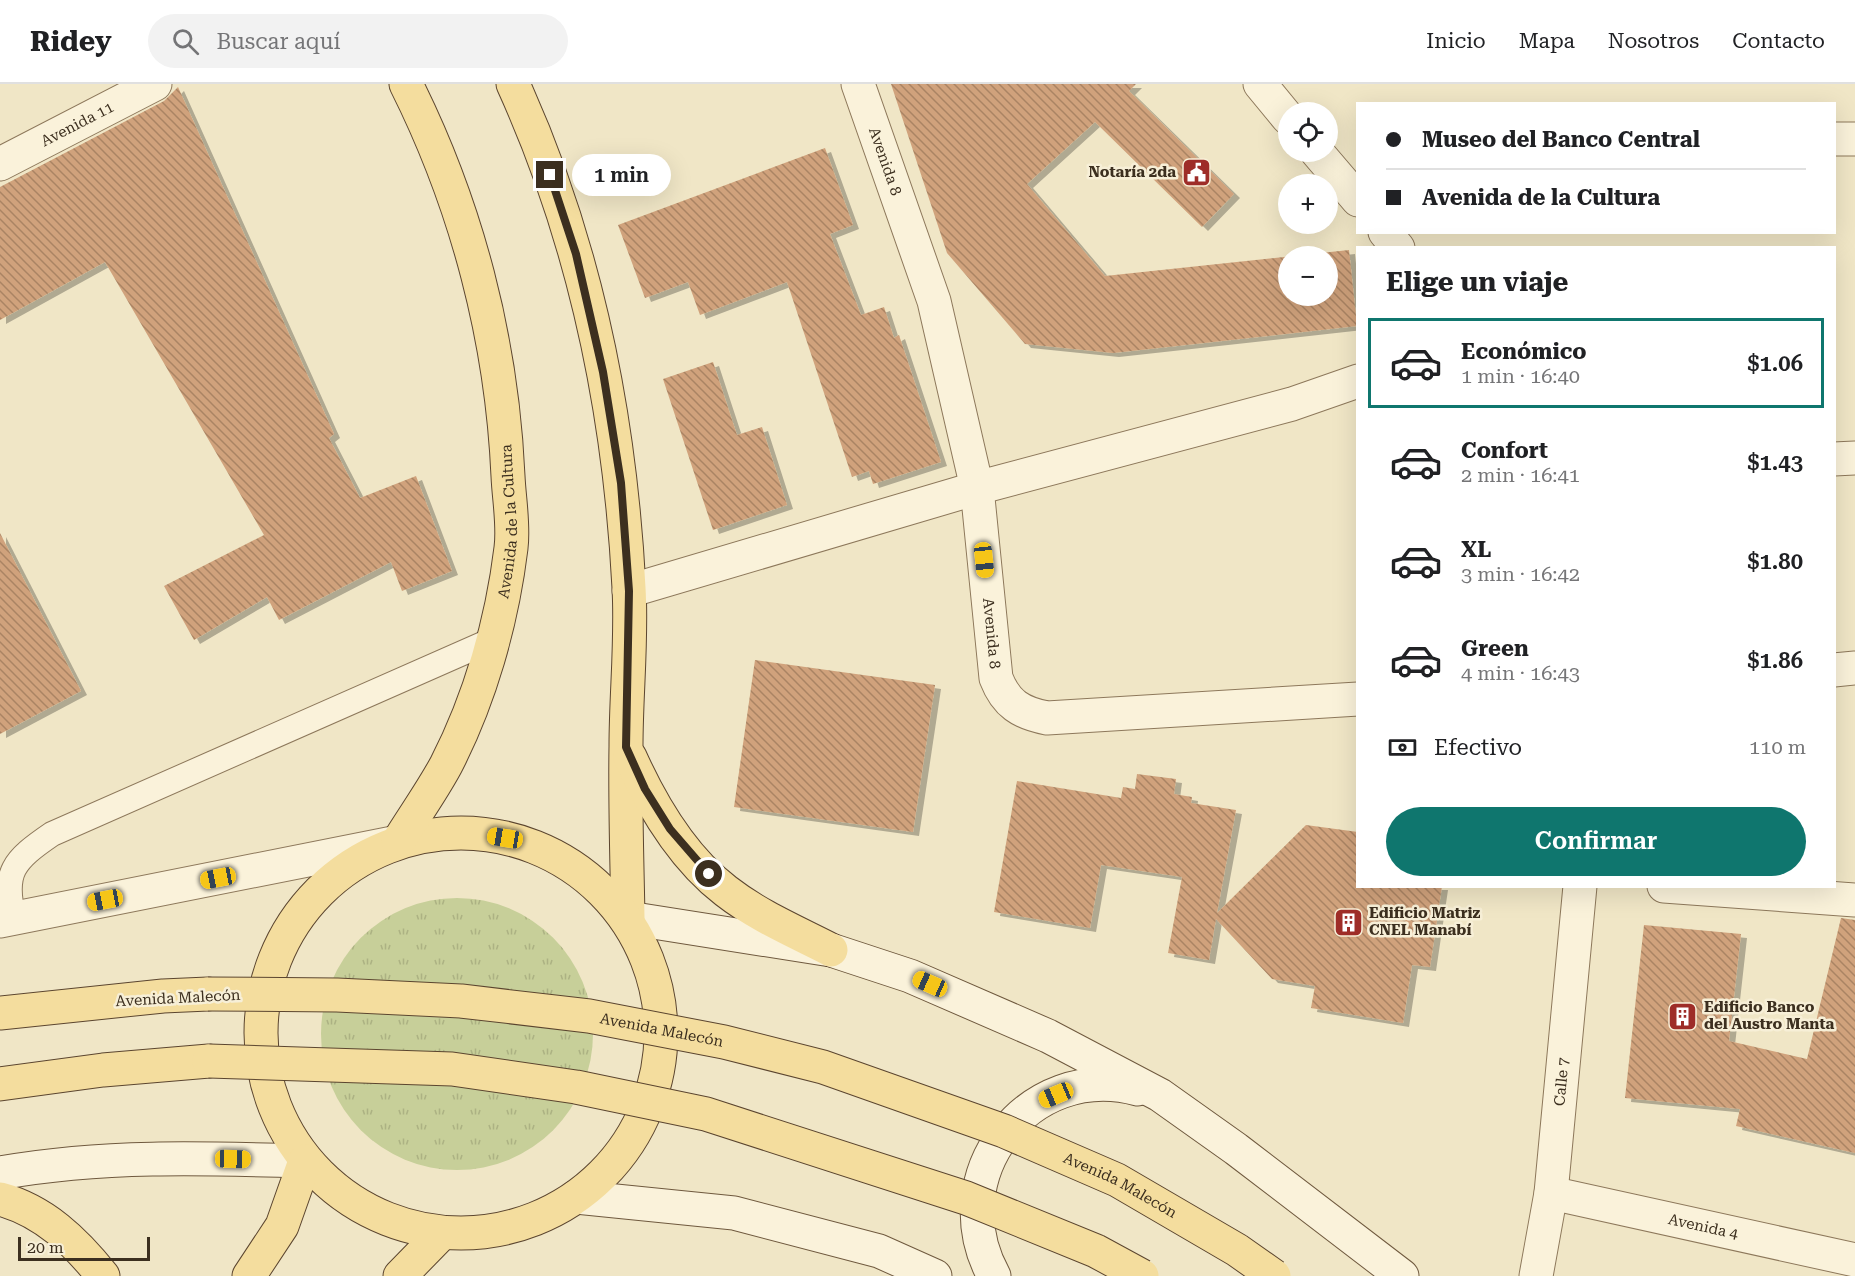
<!DOCTYPE html>
<html lang="es">
<head>
<meta charset="utf-8">
<style>
	:root { --surface:#fff; --page:#f2f2f2; --text:#202124; --muted:#757577; --line:#e0e0e0; --accent:#0f766e }
	body { margin:0; font-family:"Roboto Serif",serif; background:var(--page); color:var(--text); height:100vh; display:flex; flex-direction:column; font-size:22px; white-space:nowrap }
	* { box-sizing:border-box; margin:0 }
	p { font-size:20px; color:var(--muted) }
	.icon { flex:none; width:33px; height:33px; fill:none; stroke:currentColor; stroke-width:2; stroke-linecap:round; stroke-linejoin:round }
	.map { position:relative; flex:1; overflow:hidden }
	.details { position:absolute; left:1356px; top:162px; width:480px; height:642px; display:flex; flex-direction:column; background:var(--surface); border-radius:0px; box-shadow:0 6px 24px #0002 }
	.details>* { flex:none }
	.banner { position:absolute; left:1356px; top:18px; width:480px; height:132px; border-radius:0px; box-shadow:0 6px 24px #0002; display:grid; align-content:center; height:132px; padding:0 30px; background:var(--surface) }
	.fabs { position:absolute; left:1278px; top:18px; display:grid; gap:12px }
	.fabs a { display:grid; place-items:center; width:60px; height:60px; border-radius:50%; background:var(--surface); box-shadow:0 6px 24px #0002; font-size:30px }
	.scale { position:absolute; left:18px; bottom:15px; width:132px; box-sizing:border-box; padding-left:6px; border:3px solid #3c2f1f; border-top:0; font-size:16px; line-height:21px; white-space:nowrap; color:#3c2f1f; -webkit-text-stroke:4px #f7efd7; paint-order:stroke }
	.end { position:absolute; width:27px; height:27px; margin:-14px; border:8px solid #3c2f1f; background:#fff; box-shadow:0 0 0 3px #fff }
	.from { border-radius:50% }
	.bubble { position:absolute; height:42px; border-radius:21px; background:var(--surface); box-shadow:0 6px 24px #0002; font-size:20px; font-weight:600; line-height:42px; text-align:center }
	.car { position:absolute; width:18px; height:36px; margin:-18px -9px; border-radius:8px; box-shadow:0 0 4px 2px #0007; background:linear-gradient(#f5c518 24%,#345 0 40%,#f5c518 0 76%,#345 0 86%,#f5c518 0) }
	.banner b { display:flex; align-items:center; gap:21px; height:57px; font-size:22px }
	.banner b+b { border-top:2px solid var(--line) }
	.banner i { width:15px; height:15px; background:var(--text) }
	ul { padding:0; list-style:none }
	li { display:flex; align-items:center; gap:18px; height:90px; margin:0 12px 9px; padding:0 18px; border:3px solid transparent; border-radius:0px }
	li div { flex:1 }
	li b { display:block; font-size:22px }
	li em { font-style:normal; font-weight:600 }
	li.selected { border-color:var(--accent) }
	li>.icon { width:54px; height:54px; stroke-width:1.5 }
	h2 { padding:0 30px; font-size:27px; line-height:72px }
	.pay { display:flex; align-items:center; gap:15px; height:66px; padding:0 30px; font-size:22px }
	.pay p { margin-inline-start:auto }
	.primary-button { display:flex; gap:12px; margin-top:auto; padding:12px 30px }
	.primary-button a { flex:1; height:69px; border-radius:36px; background:var(--accent); color:#fff; font-size:24px; font-weight:600; line-height:69px; text-align:center }
	header { display:flex; align-items:center; gap:36px; box-sizing:border-box; height:84px; padding:0 30px; background:var(--surface); border-bottom:2px solid var(--line) }
	header strong { font-size:28px }
	nav { display:flex; gap:33px; margin-inline-start:auto; font-size:21px }
	.search { width:420px; height:54px; background:var(--page); display:flex; align-items:center; gap:15px; box-sizing:border-box; padding:0 21px; border-radius:33px; color:var(--muted); font-size:22px }
	.map>svg:first-child { display:block }
	.grass { fill:url(#grass-tufts) }
	.building { fill:url(#building-back-hatch); fill-rule:evenodd; filter:url(#shadow) }
	.lines { fill:none; stroke-linecap:round; stroke-linejoin:round }
	.service-casing { stroke:#8d785b; stroke-width:26 }
	.minor-casing { stroke:#8d785b; stroke-width:35 }
	.tertiary-casing { stroke:#8d785b; stroke-width:35 }
	.secondary-casing { stroke:#6f593e; stroke-width:35 }
	.primary-casing { stroke:#5b452f; stroke-width:35 }
	.service { stroke:#faf2da; stroke-width:24 }
	.minor { stroke:#faf2da; stroke-width:33 }
	.tertiary { stroke:#faf2da; stroke-width:33 }
	.secondary { stroke:#faf2da; stroke-width:33 }
	.primary { stroke:#f4dd9e; stroke-width:33 }
	.primary-bridge-casing { stroke:#5b452f; stroke-width:35; stroke-linecap:butt }
	.primary-bridge { stroke:#f4dd9e; stroke-width:33 }
	.route { stroke:#3c2f1f; stroke-width:8 }
	.labels { text-anchor:middle; dominant-baseline:central; stroke-width:5; stroke-linejoin:round; paint-order:stroke }
	.street-label { font-size:15px; fill:#3c2f1f; stroke:#f7efd7 }
	.poi-label { font-size:15px; font-weight:bold; fill:#3c2f1f; stroke:#f7efd7; text-anchor:start }
</style>
</head>
<body>
<header>
<strong>Ridey</strong>
<div class="search"><svg class="icon" aria-label="search" viewBox="0 0 24 24"><circle cx="10" cy="10" r="6"/><path d="M15 15l6 6"/></svg>Buscar aquí</div>
<nav><a>Inicio</a><a>Mapa</a><a>Nosotros</a><a>Contacto</a></nav>
</header>
<div class="map">
<svg width="1855" height="1192" viewBox="0 0 1855 1192">
	<defs>
		<pattern id="grass-tufts" width="24" height="20" patternUnits="userSpaceOnUse" patternTransform="scale(1.5)"><rect width="24" height="20" fill="#c7cf99"/><path d="M3 7l-1-3M5 7V3M7 7l1-3M15 17l-1-3M17 17v-4M19 17l1-3" fill="none" stroke="#acb283"/></pattern>
		<pattern id="building-back-hatch" width="6" height="6" patternUnits="userSpaceOnUse" patternTransform="scale(1.5)"><rect width="6" height="6" fill="#d0a27b"/><path d="M-1 5l2 2M0 0l6 6M5-1l2 2" fill="none" stroke="#aa8464"/></pattern>
		<filter id="shadow"><feDropShadow dx="6" dy="4" stdDeviation="0" flood-color="#0004"/></filter>
	</defs>
	<rect width="100%" height="100%" fill="#f0e6c6"/>
	<circle class="grass" cx="457" cy="950" r="136"/>
	<g class="building">
		<path d="M891,0H1136L1129,7L1234,110L1202,143L1095,38L1027,100L1105,192L1349,166L1357,242L1113,269L1025,260L947,169ZM1288,172H1328V212H1288Z"/>
		<polygon points="178,3 334,350 329,354 360,414 416,392 452,487 402,507 391,478 279,536 267,513 194,556 164,502 264,451 105,178 0,236 0,103 164,17"/>
		<polygon points="825,64 853,141 830,150 861,231 884,223 894,254 899,251 941,378 873,400 869,387 852,393 787,198 700,231 688,198 645,214 618,141"/>
		<polygon points="713,278 737,351 762,343 787,421 713,446 663,295"/>
		<polygon points="0,449 81,607 0,650"/>
		<polygon points="755,576 935,601 913,748 734,723"/>
		<polygon points="1137,690 1176,695 1174,710 1192,713 1191,719 1236,726 1217,829 1306,741 1358,748 1358,802 1442,802 1430,883 1412,881 1403,939 1311,924 1315,902 1272,895 1216,835 1209,876 1168,869 1182,793 1101,781 1090,844 994,828 1017,697 1121,714 1123,703 1135,705"/>
		<polygon points="1841,834 1855,836 1855,1069 1736,1042 1740,1025 1625,1014 1644,841 1741,850 1729,957 1807,975"/>
	</g>
	<g class="lines">
		<defs>
			<path id="service" d="M14,834C2,788 14,776 52,750L492,556"/>
			<g id="minor">
				<path id="s1" d="M858,0L934,217L977,404L996,594C1006,620 1021,629 1047,634L1358,615"/>
				<polyline points="1834,55 1855,55"/>
				<path id="s2" d="M0,80L155,0"/>
				<polyline points="1834,375 1855,374"/>
				<polyline points="629,507 977,404 1292,320 1358,297"/>
				<polyline points="1834,586 1855,584"/>
				<polyline points="1664,802 1855,816"/>
				<path id="s3" d="M1551,1109L1855,1176"/>
			</g>
			<g id="tertiary">
				<polyline points="1260,0 1288,34"/>
				<polyline points="1317,68 1358,116"/>
				<polyline points="1385,148 1398,164"/>
				<polyline points="0,837 398,758"/>
				<path id="s4" d="M1536,1192L1551,1109L1580,802"/>
			</g>
			<g id="secondary">
				<polyline points="628,834 831,866 910,892 1048,952 1160,1011 1236,1065 1402,1192"/>
				<path d="M0,1089C101,1071 203,1074 305,1077"/>
				<polyline points="576,1113 734,1129 879,1167 935,1192"/>
				<path d="M994,1192C939,1093 1028,975 1138,1005"/>
			</g>
			<g id="primary">
				<path d="M513,0C585,158 620,331 629,504C632,556 626,610 626,662C625,720 627,777 628,834"/>
				<path d="M630,673C652,722 683,774 726,807C758,832 796,848 831,866"/>
				<circle cx="461" cy="949" r="200"/>
				<path id="s5" d="M398,758C414,732 432,707 446,681C480,615 502,538 511,464C514,441 509,415 508,392C502,256 467,122 406,0"/>
				<polyline points="0,929 163,912 208,910"/>
				<polyline points="0,1000 103,986 209,977"/>
				<path d="M0,1115C44,1127 75,1157 103,1192"/>
				<polyline points="249,1192 282,1142 305,1077"/>
				<polyline points="400,1192 442,1149"/>
			</g>
		</defs>
		<use href="#service" class="service-casing"/>
		<use href="#minor" class="minor-casing"/>
		<use href="#tertiary" class="tertiary-casing"/>
		<use href="#secondary" class="secondary-casing"/>
		<use href="#primary" class="primary-casing"/>
		<use href="#service" class="service"/>
		<use href="#minor" class="minor"/>
		<use href="#tertiary" class="tertiary"/>
		<use href="#secondary" class="secondary"/>
		<use href="#primary" class="primary"/>
		<defs>
			<g id="primary-bridge">
				<path id="s6" d="M208,910L337,911L461,917L589,932L724,958L823,983L1004,1047L1117,1096L1237,1166L1274,1192"/>
				<polyline points="209,977 452,985 576,1003 706,1030 966,1114 1096,1167 1142,1192"/>
			</g>
		</defs>
		<use href="#primary-bridge" class="primary-bridge-casing"/>
		<use href="#primary-bridge" class="primary-bridge"/>
	</g>
	<g class="lines">
		<polyline class="route" points="550,91 576,170 603,288 621,399 629,507 626,663 645,705 670,745 709,790"/>
	</g>
	<defs>
		<symbol id="civic-square" viewBox="-11 -11 22 22"><rect x="-9" y="-9" width="18" height="18" rx="4" fill="#9e2d28" stroke="#f7efd7"/><path d="M-.6-6.5H3V-4.5H.6V-3L4-1V1h2V6H-6V1h2V-1L-.6-3ZM-1.2 2.5V6h2.4V2.5Z" fill="#fff"/></symbol>
		<symbol id="building-square" viewBox="-11 -11 22 22"><rect x="-9" y="-9" width="18" height="18" rx="4" fill="#9e2d28" stroke="#f7efd7"/><path d="M-4-6H4V6H1V3H-1V6H-4ZM-2.5-4.3h1.7v1.8h-1.7ZM.8-4.3h1.7v1.8H.8ZM-2.5-1h1.7V.8h-1.7ZM.8-1h1.7V.8H.8Z" fill="#fff"/></symbol>
	</defs>
	<g fill-rule="evenodd">
		<use href="#civic-square" x="1180" y="72" width="33" height="33"/>
		<use href="#building-square" x="1332" y="822" width="33" height="33"/>
		<use href="#building-square" x="1666" y="916" width="33" height="33"/>
	</g>
	<g class="labels">
		<g class="street-label">
			<text stroke="none"><textPath href="#s2" startOffset="87">Avenida 11</textPath></text>
			<text stroke="none"><textPath href="#s1" startOffset="82">Avenida 8</textPath></text>
			<text stroke="none"><textPath href="#s5" startOffset="345">Avenida de la Cultura</textPath></text>
			<text stroke="none"><textPath href="#s1" startOffset="568">Avenida 8</textPath></text>
			<text transform="translate(178 914) rotate(-3)">Avenida Malecón</text>
			<text stroke="none"><textPath href="#s6" startOffset="456">Avenida Malecón</textPath></text>
			<text stroke="none"><textPath href="#s4" startOffset="196">Calle 7</textPath></text>
			<text stroke="none"><textPath href="#s6" startOffset="942">Avenida Malecón</textPath></text>
			<text stroke="none"><textPath href="#s3" startOffset="156">Avenida 4</textPath></text>
		</g>
		<g class="poi-label">
			<text x="1176" y="88" text-anchor="end">Notaría 2da</text>
			<text x="1369" y="829">Edificio Matriz<tspan x="1369" dy="17">CNEL Manabí</tspan></text>
			<text x="1704" y="923">Edificio Banco<tspan x="1704" dy="17">del Austro Manta</tspan></text>
		</g>
	</g>
</svg>
<div class="fabs">
<a><svg class="icon" aria-label="locate" viewBox="0 0 24 24"><circle cx="12" cy="12" r="6"/><path d="M12 2v4M12 18v4M2 12h4M18 12h4"/></svg></a>
<a>+</a>
<a>−</a>
</div>
<div class="scale">20 m</div>
<i class="end from" style="left:709px;top:790px"></i>
<i class="end" style="left:550px;top:91px"></i>
<div class="bubble" style="left:572px;top:70px;width:99px">1 min</div>
<i class="car" style="left:984px;top:476px;rotate:174deg"></i>
<i class="car" style="left:505px;top:754px;rotate:279deg"></i>
<i class="car" style="left:218px;top:794px;rotate:259deg"></i>
<i class="car" style="left:105px;top:816px;rotate:259deg"></i>
<i class="car" style="left:930px;top:900px;rotate:294deg"></i>
<i class="car" style="left:1056px;top:1011px;rotate:247deg"></i>
<i class="car" style="left:233px;top:1075px;rotate:91deg"></i>
<div class="banner">
<b><i class="from"></i>Museo del Banco Central</b>
<b><i></i>Avenida de la Cultura</b>
</div>
<section class="details">
<h2>Elige un viaje</h2>
<ul>
<li class="selected"><svg class="icon" aria-label="car" viewBox="0 0 24 24"><path d="M5 17H2v-5l4-1 3-4h7l3 4 3 1v5h-3M9 17h6M6 11h13"/><circle cx="7" cy="17" r="2"/><circle cx="17" cy="17" r="2"/></svg><div><b>Económico</b><p>1 min · 16:40</p></div><em>$1.06</em></li>
<li><svg class="icon" aria-label="car" viewBox="0 0 24 24"><path d="M5 17H2v-5l4-1 3-4h7l3 4 3 1v5h-3M9 17h6M6 11h13"/><circle cx="7" cy="17" r="2"/><circle cx="17" cy="17" r="2"/></svg><div><b>Confort</b><p>2 min · 16:41</p></div><em>$1.43</em></li>
<li><svg class="icon" aria-label="car" viewBox="0 0 24 24"><path d="M5 17H2v-5l4-1 3-4h7l3 4 3 1v5h-3M9 17h6M6 11h13"/><circle cx="7" cy="17" r="2"/><circle cx="17" cy="17" r="2"/></svg><div><b>XL</b><p>3 min · 16:42</p></div><em>$1.80</em></li>
<li><svg class="icon" aria-label="car" viewBox="0 0 24 24"><path d="M5 17H2v-5l4-1 3-4h7l3 4 3 1v5h-3M9 17h6M6 11h13"/><circle cx="7" cy="17" r="2"/><circle cx="17" cy="17" r="2"/></svg><div><b>Green</b><p>4 min · 16:43</p></div><em>$1.86</em></li>
</ul>
<div class="pay"><svg class="icon" aria-label="cash" viewBox="0 0 24 24"><path d="M3 7h18v10H3z"/><circle cx="12" cy="12" r="2"/></svg>Efectivo<p>110 m</p></div>
<div class="primary-button"><a>Confirmar</a></div>
</section>
</div>
</body>
</html>
